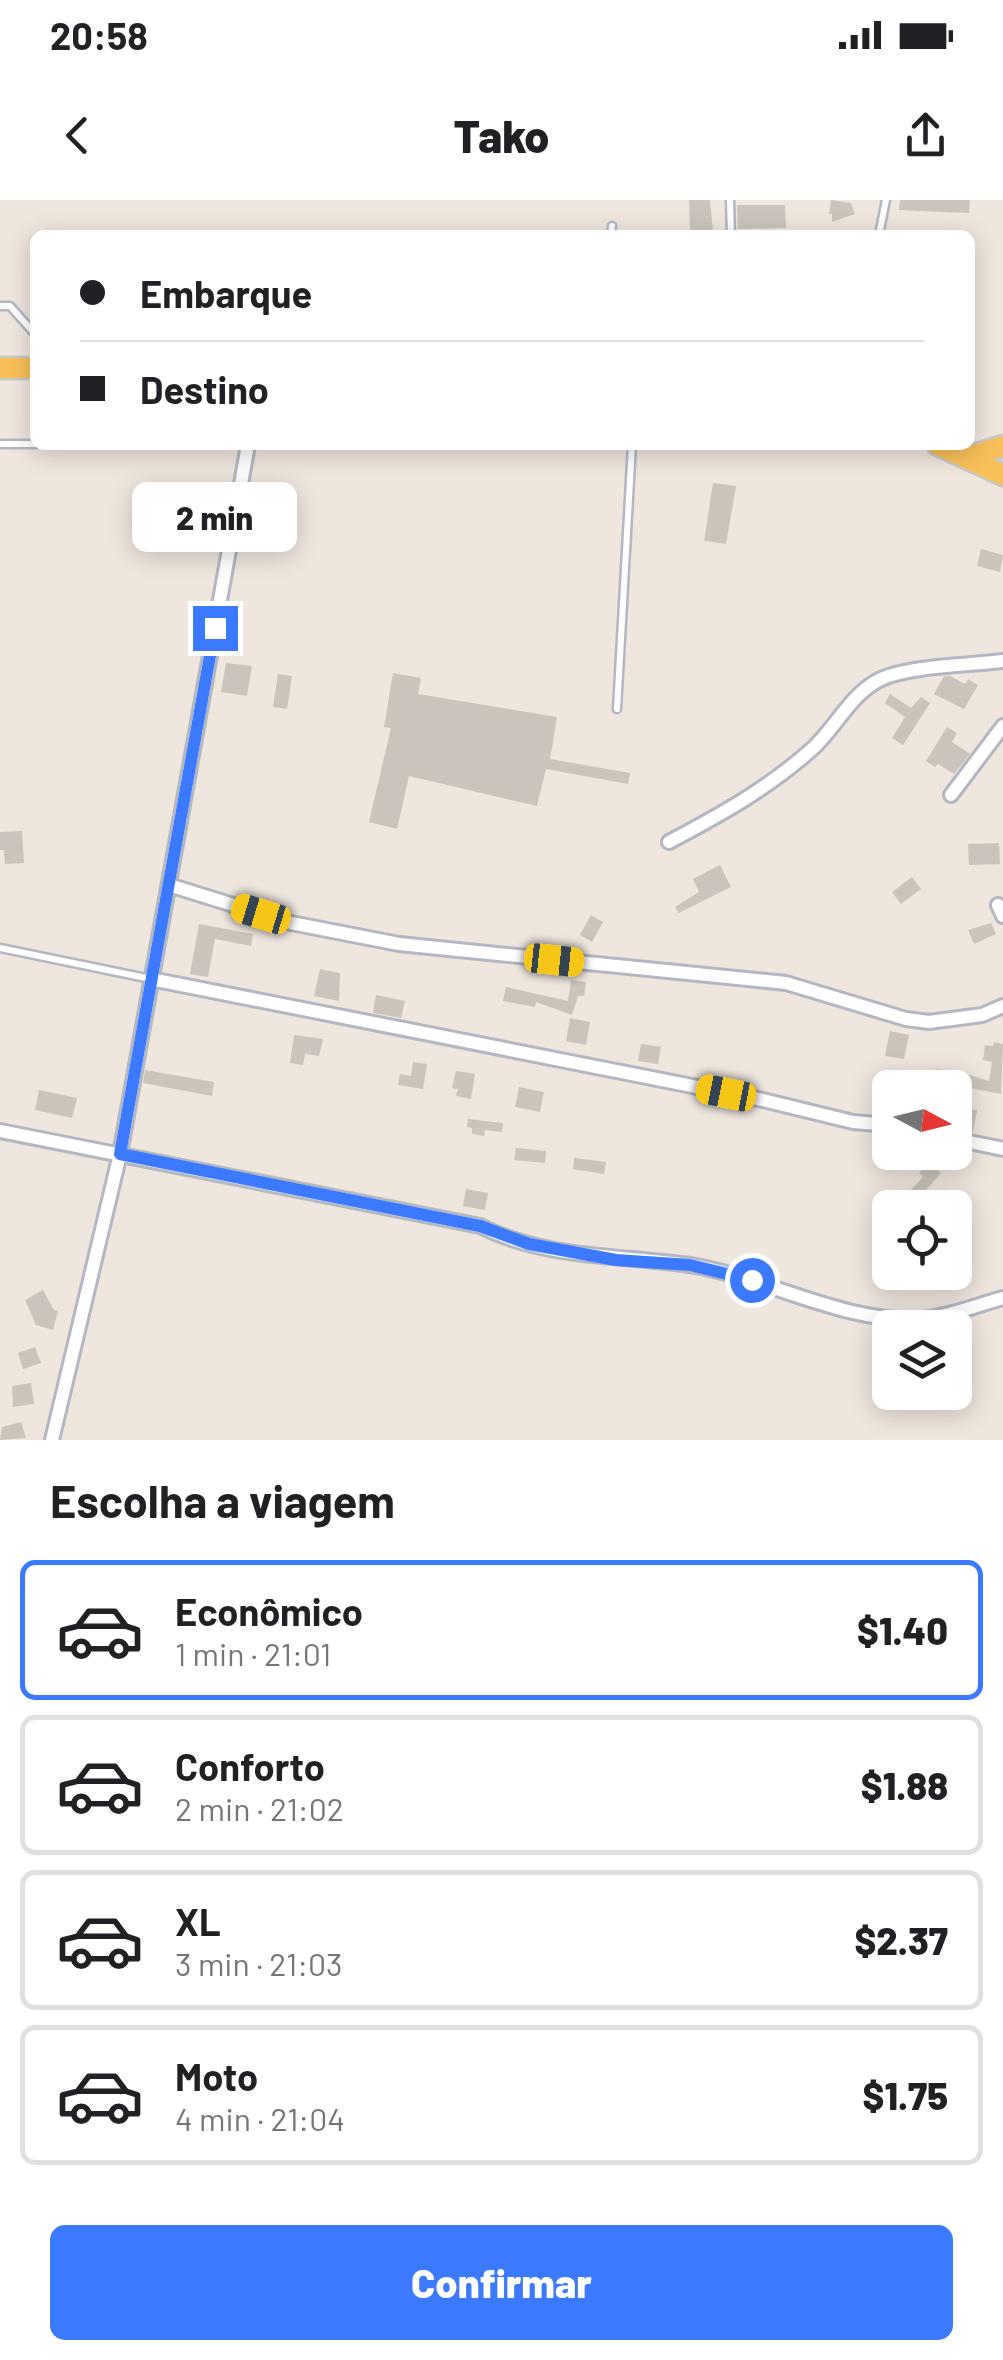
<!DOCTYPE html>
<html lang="pt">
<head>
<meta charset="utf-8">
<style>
	:root { --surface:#fff; --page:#f2f2f2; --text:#202124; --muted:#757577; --line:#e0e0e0; --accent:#3b79ff }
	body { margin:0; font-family:Barlow,sans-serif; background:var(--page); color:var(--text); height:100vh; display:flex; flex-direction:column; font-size:38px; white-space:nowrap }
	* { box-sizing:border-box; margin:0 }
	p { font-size:32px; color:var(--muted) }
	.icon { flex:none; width:55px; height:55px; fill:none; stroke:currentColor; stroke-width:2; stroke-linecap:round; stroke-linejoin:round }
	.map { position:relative; height:1240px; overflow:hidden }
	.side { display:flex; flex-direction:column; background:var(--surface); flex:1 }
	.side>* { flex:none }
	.hud { position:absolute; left:30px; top:30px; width:945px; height:220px; border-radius:15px; box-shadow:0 5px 25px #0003; display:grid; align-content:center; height:220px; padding:0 50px; background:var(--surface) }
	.needle { width:65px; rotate:97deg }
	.tools { position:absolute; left:872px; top:870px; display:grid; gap:20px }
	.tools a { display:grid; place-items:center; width:100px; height:100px; border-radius:15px; background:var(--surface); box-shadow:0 5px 25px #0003; font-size:50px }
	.end { position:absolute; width:45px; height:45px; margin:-22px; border:12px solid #3b79ff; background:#fff; box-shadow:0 0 0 5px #fff }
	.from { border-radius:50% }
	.bubble { position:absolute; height:70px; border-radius:15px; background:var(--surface); box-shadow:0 5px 25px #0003; font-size:32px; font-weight:800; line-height:70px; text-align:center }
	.car { position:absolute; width:30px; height:60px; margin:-30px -15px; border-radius:12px; box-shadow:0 0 8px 2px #0007; background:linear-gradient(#f5c518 24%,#345 0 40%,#f5c518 0 76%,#345 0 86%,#f5c518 0) }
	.hud b { display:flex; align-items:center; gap:35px; height:95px; font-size:38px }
	.hud b+b { border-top:2px solid var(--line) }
	.hud i { width:25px; height:25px; background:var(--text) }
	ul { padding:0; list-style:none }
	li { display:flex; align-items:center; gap:30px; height:140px; margin:0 20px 15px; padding:0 30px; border:5px solid var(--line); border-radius:15px }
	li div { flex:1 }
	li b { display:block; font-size:38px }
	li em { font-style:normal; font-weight:800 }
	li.selected { border-color:var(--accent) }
	li>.icon { width:90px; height:90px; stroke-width:1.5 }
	h2 { padding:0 50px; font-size:45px; line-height:120px }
	.action { display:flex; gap:20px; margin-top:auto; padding:20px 50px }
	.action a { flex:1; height:115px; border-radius:15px; background:var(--accent); color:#fff; font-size:40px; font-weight:800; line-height:115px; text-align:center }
	.status { display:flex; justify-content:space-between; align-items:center; height:70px; padding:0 50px; background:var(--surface); direction:ltr }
	.status svg { height:28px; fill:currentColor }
	header { display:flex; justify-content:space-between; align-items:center; height:130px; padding:0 50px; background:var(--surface); font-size:45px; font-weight:800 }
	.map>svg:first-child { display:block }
	.building { fill:#cbc4bd }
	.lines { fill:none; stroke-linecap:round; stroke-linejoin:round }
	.service-casing { stroke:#b2b7c1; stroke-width:11 }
	.minor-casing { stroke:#b2b7c1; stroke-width:18 }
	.primary-casing { stroke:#c8c8c8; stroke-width:25 }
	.service { stroke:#fff; stroke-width:6 }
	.minor { stroke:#fff; stroke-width:12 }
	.primary { stroke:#f9bf59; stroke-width:20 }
	.route { stroke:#3b79ff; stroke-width:12 }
</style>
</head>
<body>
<div class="status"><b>20:58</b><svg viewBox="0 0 49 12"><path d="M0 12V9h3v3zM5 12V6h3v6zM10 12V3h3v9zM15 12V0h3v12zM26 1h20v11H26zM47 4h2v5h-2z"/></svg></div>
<header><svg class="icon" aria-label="back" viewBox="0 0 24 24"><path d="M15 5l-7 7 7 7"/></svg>Tako<svg class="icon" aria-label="share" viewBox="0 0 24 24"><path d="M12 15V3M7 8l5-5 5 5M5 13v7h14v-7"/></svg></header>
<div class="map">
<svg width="1003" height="1240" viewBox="0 0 1003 1240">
	<rect width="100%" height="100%" fill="#efe6de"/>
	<g class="building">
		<polygon points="689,0 710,0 713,32 690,34"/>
		<polygon points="831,0 851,3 855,14 832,22 832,14 829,14"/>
		<polygon points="900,0 970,0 969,13 899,10"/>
		<polygon points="737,5 785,5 786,28 738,29"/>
		<polygon points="713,283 736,286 726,344 704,341"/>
		<polygon points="981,349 1003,355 1000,372 977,366"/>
		<polygon points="226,463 252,466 247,496 221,492"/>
		<polygon points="393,473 421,478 418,494 557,517 550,559 630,573 628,584 546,569 537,606 409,576 397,629 369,622 391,528 384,527"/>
		<polygon points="278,474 292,476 287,509 273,507"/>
		<polygon points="944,476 950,476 965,484 968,479 978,485 964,509 934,494"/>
		<polygon points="890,494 911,508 921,497 930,503 903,545 892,538 905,517 885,503"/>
		<polygon points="947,527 957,533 952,542 970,554 954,574 938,564 935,567 926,561"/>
		<polygon points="22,631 24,663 5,664 4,650 0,650 0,632"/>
		<polygon points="999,643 1000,664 969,665 968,644"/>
		<polygon points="720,665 731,687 679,713 675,707 699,692 693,679"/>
		<polygon points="912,677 921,689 901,704 892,692"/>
		<polygon points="591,715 603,722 592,742 580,735"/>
		<polygon points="991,723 996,734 974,744 968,730"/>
		<polygon points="199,724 253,734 251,746 215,739 208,777 190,774"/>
		<polygon points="320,769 340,773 339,801 314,796"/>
		<polygon points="571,780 586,782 584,796 578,796 572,815 536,802 535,807 503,801 506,787 568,801"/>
		<polygon points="376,795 405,801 401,818 373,813"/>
		<polygon points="570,818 590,822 586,845 566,841"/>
		<polygon points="890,831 909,835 904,859 885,856"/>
		<polygon points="294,835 323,839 319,856 305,854 303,865 290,863"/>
		<polygon points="994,842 1003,844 1001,894 934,881 936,869 960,872 989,881 992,862 983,860 985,845 993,846"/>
		<polygon points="641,844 661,847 658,864 638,861"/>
		<polygon points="413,862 427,864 423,889 398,885 400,874 411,876"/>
		<polygon points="145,870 214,882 212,896 143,883"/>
		<polygon points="456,871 475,874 471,899 456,896 458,889 452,888"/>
		<polygon points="519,887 544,892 540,912 515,907"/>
		<polygon points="39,890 77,898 72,918 35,910"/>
		<polygon points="963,908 977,910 973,932 959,930"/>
		<polygon points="468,919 503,923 502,932 485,930 484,936 472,934 472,928 467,927"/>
		<polygon points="516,948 546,951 545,963 514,960"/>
		<polygon points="936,954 945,961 937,969 941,973 919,998 911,990 923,977 919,973"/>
		<polygon points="574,958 606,962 604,974 573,969"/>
		<polygon points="466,989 488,993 485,1010 463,1006"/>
		<polygon points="43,1090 54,1110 58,1111 53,1130 36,1125 25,1100"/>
		<polygon points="35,1147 41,1163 23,1169 18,1153"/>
		<polygon points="31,1183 34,1204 13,1207 12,1186"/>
		<polygon points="21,1222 26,1238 0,1240 2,1227"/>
	</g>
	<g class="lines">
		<defs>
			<g id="service">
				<polyline points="730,0 731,35"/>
				<polyline points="611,35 612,26"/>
				<polyline points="879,35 886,0"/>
				<polyline points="0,106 10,106 35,134"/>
				<polyline points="0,244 35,244"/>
				<polyline points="617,509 632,245"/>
				<polyline points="0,748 151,779"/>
			</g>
			<g id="minor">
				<polyline points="951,595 1003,526"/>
				<path d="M669,642C720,615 767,589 811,550C835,529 851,493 881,479C908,466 971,465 1003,461"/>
				<polyline points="169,685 291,723 399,744 786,783 906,819 929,822 982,815 1003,806"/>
				<polyline points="998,705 1003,716"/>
				<polyline points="151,779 763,900 853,922 890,925"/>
				<path d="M0,931L480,1026C545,1059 619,1055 690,1065C765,1077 845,1124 921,1119C948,1117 977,1105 1003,1098"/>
				<polyline points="955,939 1003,949"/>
				<polyline points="52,1240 120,954 248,245"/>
			</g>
			<g id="primary">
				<polyline points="0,168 35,168"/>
				<polyline points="938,245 1003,275"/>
				<polyline points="966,258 1003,246"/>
			</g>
		</defs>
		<use href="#service" class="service-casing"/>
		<use href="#minor" class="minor-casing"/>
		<use href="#primary" class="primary-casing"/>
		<use href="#service" class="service"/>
		<use href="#minor" class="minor"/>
		<use href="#primary" class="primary"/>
	</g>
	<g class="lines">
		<polyline class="route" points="215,428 120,954 480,1026 529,1044 616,1060 690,1065 752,1080"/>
	</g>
</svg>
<div class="tools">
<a><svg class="needle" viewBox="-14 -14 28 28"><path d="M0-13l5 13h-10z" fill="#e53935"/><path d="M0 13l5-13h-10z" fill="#757577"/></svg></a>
<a><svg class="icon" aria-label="locate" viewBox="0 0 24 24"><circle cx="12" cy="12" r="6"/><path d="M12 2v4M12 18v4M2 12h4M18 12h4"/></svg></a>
<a><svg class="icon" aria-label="layers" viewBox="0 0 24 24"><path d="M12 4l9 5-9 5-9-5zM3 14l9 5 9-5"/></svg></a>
</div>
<i class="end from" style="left:752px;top:1080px"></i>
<i class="end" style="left:215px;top:428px"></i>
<div class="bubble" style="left:132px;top:282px;width:165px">2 min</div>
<i class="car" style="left:261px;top:714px;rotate:287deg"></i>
<i class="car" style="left:554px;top:760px;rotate:96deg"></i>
<i class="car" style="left:726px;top:893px;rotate:281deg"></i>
<div class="hud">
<b><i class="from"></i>Embarque</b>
<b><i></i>Destino</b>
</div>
</div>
<section class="side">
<h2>Escolha a viagem</h2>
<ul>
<li class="selected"><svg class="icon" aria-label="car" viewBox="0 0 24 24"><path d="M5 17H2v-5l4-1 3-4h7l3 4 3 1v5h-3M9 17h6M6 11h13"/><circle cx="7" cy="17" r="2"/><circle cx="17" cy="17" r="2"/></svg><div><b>Econômico</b><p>1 min · 21:01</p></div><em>$1.40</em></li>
<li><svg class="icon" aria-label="car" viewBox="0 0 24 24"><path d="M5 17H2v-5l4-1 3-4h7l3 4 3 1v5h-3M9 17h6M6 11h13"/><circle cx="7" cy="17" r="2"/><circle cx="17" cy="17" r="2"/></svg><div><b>Conforto</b><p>2 min · 21:02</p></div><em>$1.88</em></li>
<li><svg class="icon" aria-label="car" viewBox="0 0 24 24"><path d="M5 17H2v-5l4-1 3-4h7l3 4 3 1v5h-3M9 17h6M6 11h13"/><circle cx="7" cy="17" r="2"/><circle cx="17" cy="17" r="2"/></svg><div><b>XL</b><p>3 min · 21:03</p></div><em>$2.37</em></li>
<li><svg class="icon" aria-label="car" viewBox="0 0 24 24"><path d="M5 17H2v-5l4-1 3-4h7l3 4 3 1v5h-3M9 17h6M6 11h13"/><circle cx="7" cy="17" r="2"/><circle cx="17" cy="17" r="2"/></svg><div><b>Moto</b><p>4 min · 21:04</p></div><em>$1.75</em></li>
</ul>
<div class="action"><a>Confirmar</a></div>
</section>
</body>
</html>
